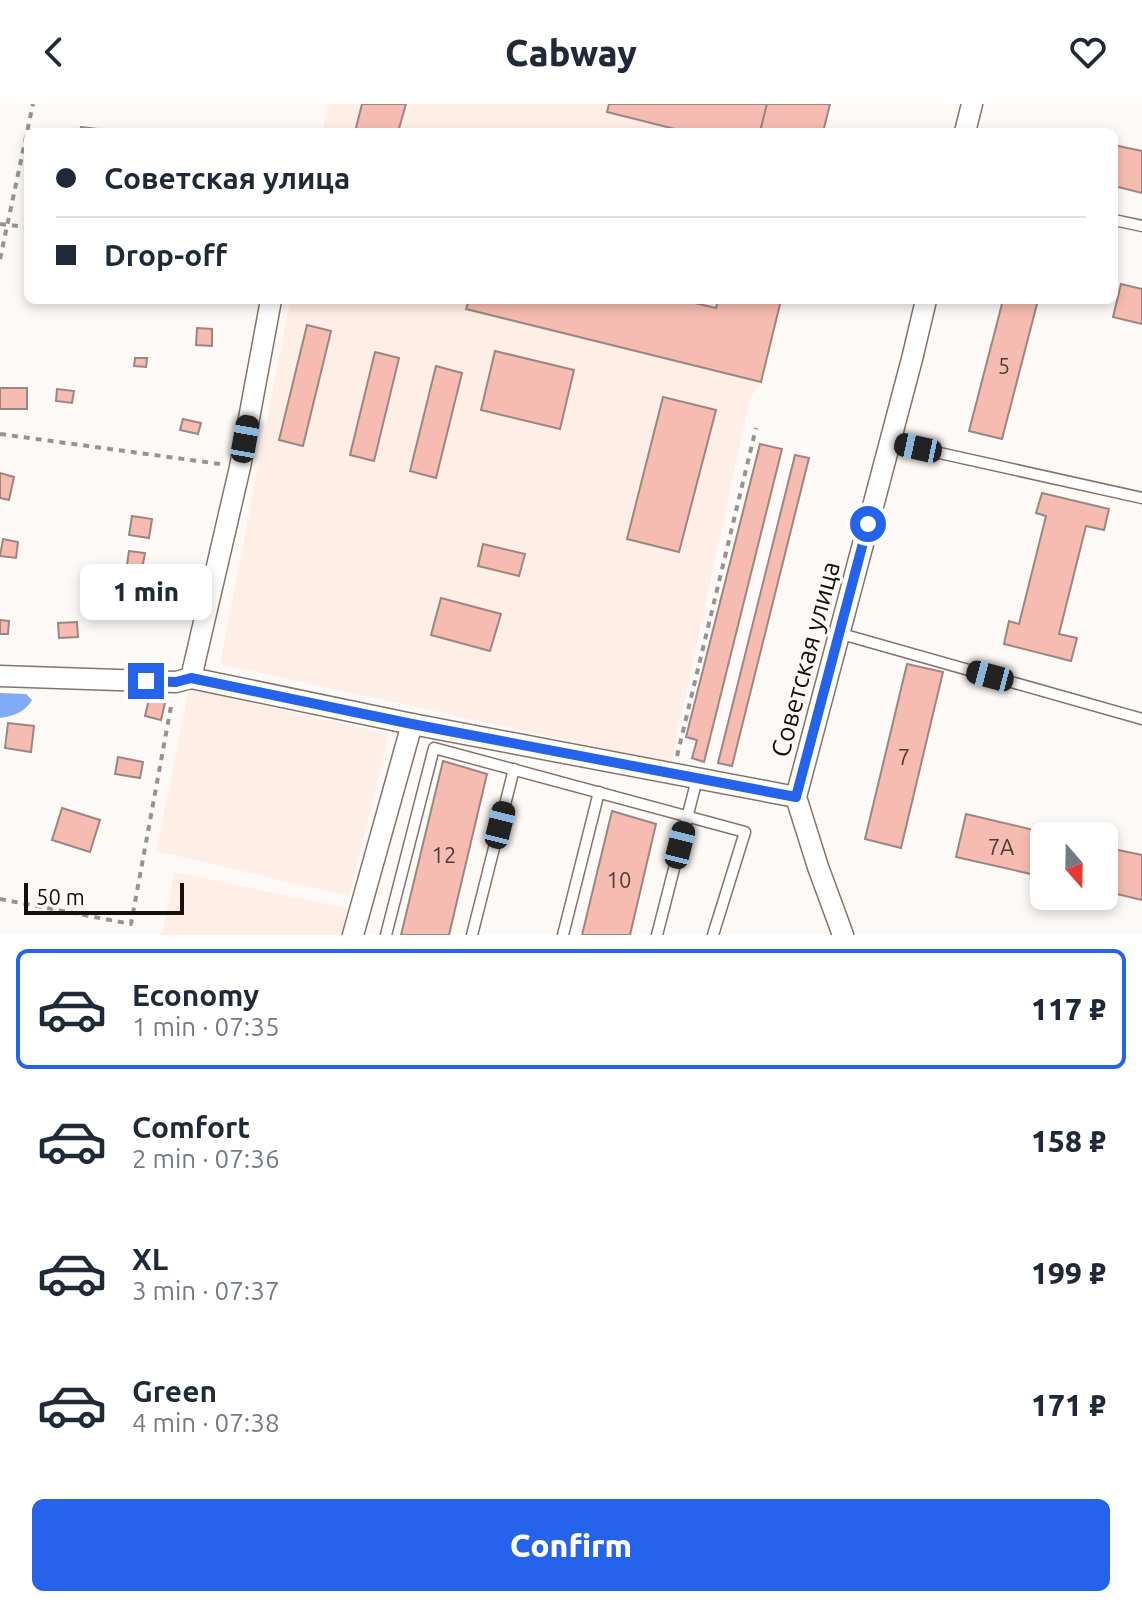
<!DOCTYPE html>
<html lang="en">
<head>
<meta charset="utf-8">
<style>
	:root { --surface:#fff; --page:#f6f6f7; --text:#1f2937; --muted:#747a83; --line:#e0e1e3; --accent:#2563eb }
	body { margin:0; font-family:Ubuntu,sans-serif; background:var(--page); color:var(--text); height:100vh; display:flex; flex-direction:column; font-size:30px; white-space:nowrap }
	* { box-sizing:border-box; margin:0 }
	p { font-size:26px; color:var(--muted) }
	.icon { flex:none; width:44px; height:44px; fill:none; stroke:currentColor; stroke-width:2; stroke-linecap:round; stroke-linejoin:round }
	.map { position:relative; height:831px; overflow:hidden }
	.drawer { display:flex; flex-direction:column; background:var(--surface); flex:1 }
	.drawer>* { flex:none }
	.top-card { position:absolute; left:24px; top:24px; width:1094px; height:176px; border-radius:12px; box-shadow:0 4px 12px #0003; display:grid; align-content:center; height:176px; padding:0 32px; background:var(--surface) }
	.needle { width:52px; rotate:160deg }
	.tools { position:absolute; left:1030px; top:718px; display:grid; gap:16px }
	.tools a { display:grid; place-items:center; width:88px; height:88px; border-radius:12px; background:var(--surface); box-shadow:0 4px 12px #0003; font-size:40px }
	.scale { position:absolute; left:24px; bottom:20px; width:160px; box-sizing:border-box; padding-left:8px; border:4px solid #16100d; border-top:0; font-size:22px; line-height:28px; white-space:nowrap; color:#16100d; -webkit-text-stroke:6px #fdf9f7; paint-order:stroke }
	.end { position:absolute; width:36px; height:36px; margin:-18px; border:10px solid #2563eb; background:#fff; box-shadow:0 0 0 4px #fff }
	.from { border-radius:50% }
	.bubble { position:absolute; height:56px; border-radius:12px; background:var(--surface); box-shadow:0 4px 12px #0003; font-size:26px; font-weight:800; line-height:56px; text-align:center }
	.car { position:absolute; width:24px; height:48px; margin:-24px -12px; border-radius:10px; box-shadow:0 0 6px 2px #0007; background:linear-gradient(#222 24%,#8ab4d8 0 40%,#222 0 76%,#8ab4d8 0 86%,#222 0) }
	.top-card b { display:flex; align-items:center; gap:28px; height:76px; font-size:30px }
	.top-card b+b { border-top:2px solid var(--line) }
	.top-card i { width:20px; height:20px; background:var(--text) }
	ul { padding:14px 0 0; list-style:none }
	li { display:flex; align-items:center; gap:24px; height:120px; margin:0 16px 12px; padding:0 16px; border:4px solid transparent; border-radius:12px }
	li div { flex:1 }
	li b { display:block; font-size:30px }
	li em { font-style:normal; font-weight:800 }
	li.active { border-color:var(--accent) }
	li>.icon { width:72px; height:72px; stroke-width:1.5 }
	.primary-button { display:flex; gap:16px; margin-top:auto; padding:16px 32px }
	.primary-button a { flex:1; height:92px; border-radius:12px; background:var(--accent); color:#fff; font-size:32px; font-weight:800; line-height:92px; text-align:center }
	header { display:flex; justify-content:space-between; align-items:center; height:104px; padding:0 32px; background:var(--surface); font-size:36px; font-weight:800 }
	.map>svg:first-child { display:block }
	.built { fill:#feeee5 }
	.water { fill:#80aaf4 }
	.building { fill:#f7bcb1; stroke:#9a8682; stroke-width:2 }
	.lines { fill:none; stroke-linecap:round; stroke-linejoin:round }
	.service-casing { stroke:#84736b; stroke-width:13 }
	.minor-casing { stroke:#84736b; stroke-width:23 }
	.path { stroke:#979390; stroke-width:4; stroke-dasharray:6 6; stroke-linecap:butt }
	.service { stroke:#fff; stroke-width:10 }
	.minor { stroke:#fff; stroke-width:20 }
	.route { stroke:#2563eb; stroke-width:10 }
	.labels { text-anchor:middle; dominant-baseline:central; stroke-width:6; stroke-linejoin:round; paint-order:stroke }
	.number-label { font-size:22px; fill:#4e3b36 }
	.street-label { font-size:26px; fill:#16100d; stroke:#fdf9f7 }
</style>
</head>
<body>
<header><svg class="icon" aria-label="back" viewBox="0 0 24 24"><path d="M15 5l-7 7 7 7"/></svg>Cabway<svg class="icon" aria-label="heart" viewBox="0 0 24 24"><path d="M12 20l-8-8c-3-5 5-10 8-4 3-6 11-1 8 4z"/></svg></header>
<div class="map">
<svg width="1142" height="831" viewBox="0 0 1142 831">
	<rect width="100%" height="100%" fill="#fdf9f7"/>
	<g class="built">
		<polygon points="328,0 830,0 823,28 323,28"/>
		<polygon points="290,196 781,196 761,278 750,294 671,659 220,560"/>
		<polygon points="189,585 389,630 349,792 156,747"/>
		<polygon points="174,768 341,803 349,806 343,831 162,831"/>
	</g>
	<path class="water" d="M0,589L26,590L32,596C25,608 14,612 0,614Z"/>
	<g class="building">
		<polygon points="362,0 406,0 398,28 355,28"/>
		<polygon points="609,0 767,0 760,28 687,28 607,8"/>
		<polygon points="767,0 830,0 823,28 760,28"/>
		<polygon points="81,23 97,25 97,28 80,28"/>
		<polygon points="1114,41 1142,47 1142,89 1114,82"/>
		<polygon points="1121,180 1142,185 1142,220 1113,213"/>
		<polygon points="469,196 682,196 716,204 718,196 781,196 761,278 466,205"/>
		<polygon points="1003,196 1038,196 1002,335 969,327"/>
		<polygon points="307,221 331,227 303,342 279,336"/>
		<polygon points="197,224 212,225 212,242 196,241"/>
		<polygon points="495,247 574,266 560,325 481,306"/>
		<polygon points="375,248 399,254 374,357 350,351"/>
		<polygon points="135,254 147,254 146,263 134,262"/>
		<polygon points="436,262 462,269 436,374 410,367"/>
		<rect x="0" y="284" width="27" height="21"/>
		<polygon points="57,285 74,287 72,299 56,297"/>
		<polygon points="663,293 716,306 679,448 627,435"/>
		<polygon points="183,315 201,319 198,330 180,326"/>
		<polygon points="760,340 782,345 704,658 692,654 697,636 686,633"/>
		<polygon points="795,351 809,354 732,662 718,659"/>
		<polygon points="0,369 14,373 9,396 0,394"/>
		<polygon points="1042,389 1109,405 1104,426 1086,422 1059,530 1077,534 1071,557 1004,540 1009,517 1019,520 1046,412 1036,409"/>
		<polygon points="132,412 152,415 149,434 129,431"/>
		<polygon points="3,435 18,438 16,454 0,452"/>
		<polygon points="483,440 525,450 519,472 478,462"/>
		<polygon points="129,447 145,449 141,470 126,467"/>
		<polygon points="441,494 501,510 490,547 431,531"/>
		<polygon points="0,516 9,517 8,530 0,530"/>
		<polygon points="77,518 78,533 59,534 58,519"/>
		<polygon points="907,560 943,568 901,744 865,735"/>
		<polygon points="151,587 167,590 161,616 145,612"/>
		<polygon points="8,619 34,622 31,648 5,644"/>
		<polygon points="118,653 143,658 140,674 115,670"/>
		<polygon points="443,657 487,670 449,831 401,831"/>
		<polygon points="62,704 100,716 90,748 52,736"/>
		<polygon points="612,707 656,720 630,831 582,831"/>
		<polygon points="966,710 1059,732 1044,732 1044,773 956,753"/>
		<polygon points="1104,743 1142,751 1142,796 1104,787"/>
	</g>
	<g class="lines">
		<defs>
			<g id="service">
				<polyline points="1114,116 1142,122"/>
				<polyline points="890,338 1142,394"/>
				<polyline points="838,529 1142,615"/>
				<polyline points="386,831 434,644 745,728 713,831"/>
				<polyline points="472,831 514,665"/>
				<polyline points="563,831 599,688"/>
				<polyline points="657,831 697,675"/>
			</g>
			<g id="minor">
				<polyline points="965,28 972,0"/>
				<polyline points="0,572 176,578 191,574 412,620 796,693"/>
				<polyline points="191,574 240,363 271,196"/>
				<polyline points="353,831 412,620"/>
				<polyline points="843,831 818,763 796,693 912,255 926,196"/>
			</g>
		</defs>
		<use href="#service" class="service-casing"/>
		<use href="#minor" class="minor-casing"/>
		<g class="path">
			<polyline points="0,120 28,123"/>
			<polyline points="0,155 33,0"/>
			<polyline points="0,330 220,360"/>
			<polyline points="677,652 756,324"/>
			<polyline points="0,795 131,820 172,597"/>
		</g>
		<use href="#service" class="service"/>
		<use href="#minor" class="minor"/>
	</g>
	<g class="lines">
		<polyline class="route" points="146,577 176,578 191,574 412,620 796,693 868,420"/>
	</g>
	<g class="labels">
		<g class="number-label">
			<text x="1004" y="261">5</text>
			<text x="904" y="652">7</text>
			<text x="1001" y="742">7А</text>
			<text x="444" y="750">12</text>
			<text x="619" y="775">10</text>
		</g>
		<g class="street-label">
			<text transform="translate(805 555) rotate(-75)">Советская улица</text>
		</g>
	</g>
</svg>
<div class="tools">
<a><svg class="needle" viewBox="-14 -14 28 28"><path d="M0-13l5 13h-10z" fill="#e53935"/><path d="M0 13l5-13h-10z" fill="#747a83"/></svg></a>
</div>
<div class="scale">50 m</div>
<i class="end from" style="left:868px;top:420px"></i>
<i class="end" style="left:146px;top:577px"></i>
<div class="bubble" style="left:80px;top:460px;width:132px">1 min</div>
<i class="car" style="left:245px;top:335px;rotate:10deg"></i>
<i class="car" style="left:918px;top:344px;rotate:282deg"></i>
<i class="car" style="left:990px;top:572px;rotate:285deg"></i>
<i class="car" style="left:500px;top:721px;rotate:14deg"></i>
<i class="car" style="left:680px;top:741px;rotate:14deg"></i>
<div class="top-card">
<b><i class="from"></i>Советская улица</b>
<b><i></i>Drop-off</b>
</div>
</div>
<section class="drawer">
<ul>
<li class="active"><svg class="icon" aria-label="car" viewBox="0 0 24 24"><path d="M5 17H2v-5l4-1 3-4h7l3 4 3 1v5h-3M9 17h6M6 11h13"/><circle cx="7" cy="17" r="2"/><circle cx="17" cy="17" r="2"/></svg><div><b>Economy</b><p>1 min · 07:35</p></div><em>117 ₽</em></li>
<li><svg class="icon" aria-label="car" viewBox="0 0 24 24"><path d="M5 17H2v-5l4-1 3-4h7l3 4 3 1v5h-3M9 17h6M6 11h13"/><circle cx="7" cy="17" r="2"/><circle cx="17" cy="17" r="2"/></svg><div><b>Comfort</b><p>2 min · 07:36</p></div><em>158 ₽</em></li>
<li><svg class="icon" aria-label="car" viewBox="0 0 24 24"><path d="M5 17H2v-5l4-1 3-4h7l3 4 3 1v5h-3M9 17h6M6 11h13"/><circle cx="7" cy="17" r="2"/><circle cx="17" cy="17" r="2"/></svg><div><b>XL</b><p>3 min · 07:37</p></div><em>199 ₽</em></li>
<li><svg class="icon" aria-label="car" viewBox="0 0 24 24"><path d="M5 17H2v-5l4-1 3-4h7l3 4 3 1v5h-3M9 17h6M6 11h13"/><circle cx="7" cy="17" r="2"/><circle cx="17" cy="17" r="2"/></svg><div><b>Green</b><p>4 min · 07:38</p></div><em>171 ₽</em></li>
</ul>
<div class="primary-button"><a>Confirm</a></div>
</section>
</body>
</html>
